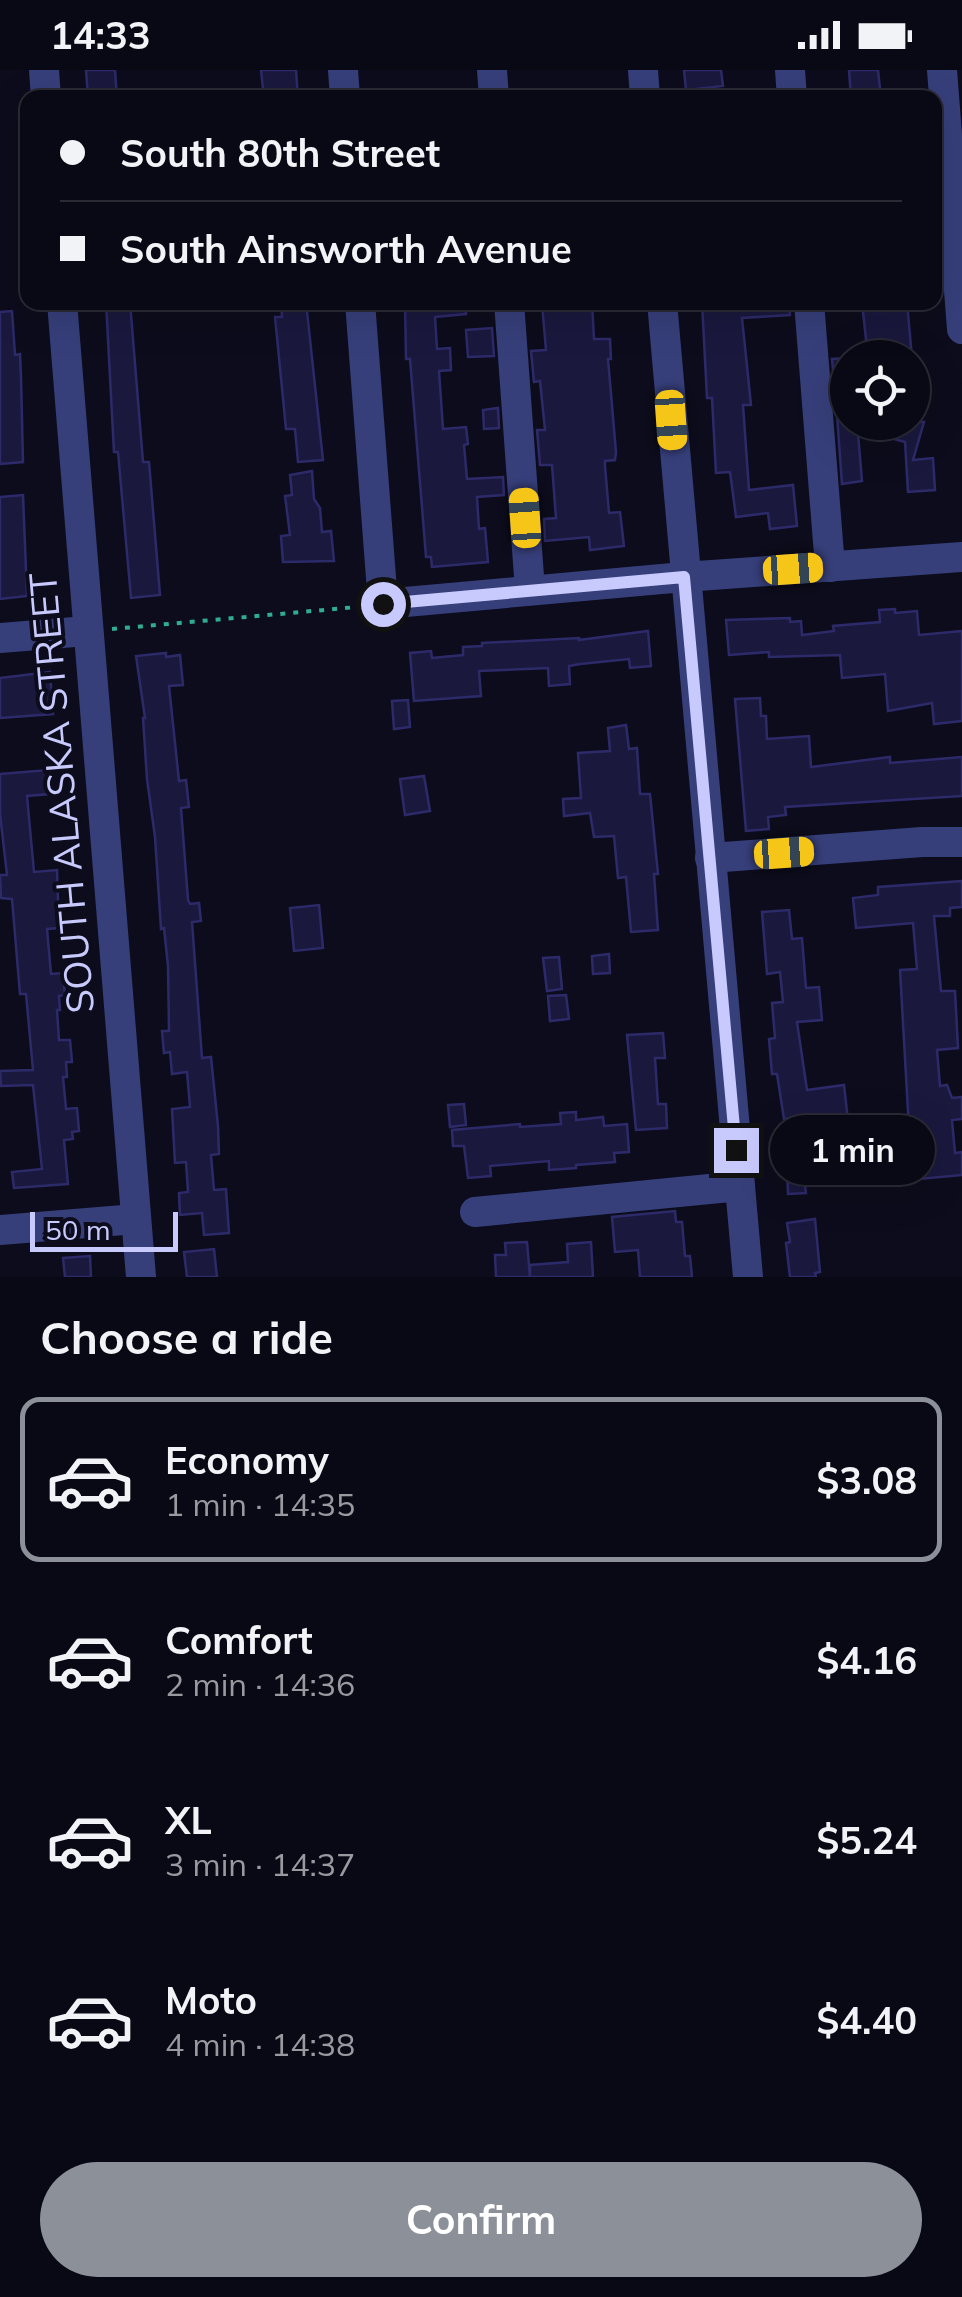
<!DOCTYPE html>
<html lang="en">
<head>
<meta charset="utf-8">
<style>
	:root { --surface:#090915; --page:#12121e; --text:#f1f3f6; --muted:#999aa0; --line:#292a34; --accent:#8c9099 }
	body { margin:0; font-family:Mulish,sans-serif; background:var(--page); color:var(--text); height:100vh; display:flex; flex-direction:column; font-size:38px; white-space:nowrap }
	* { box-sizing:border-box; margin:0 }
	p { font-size:32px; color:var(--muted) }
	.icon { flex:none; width:55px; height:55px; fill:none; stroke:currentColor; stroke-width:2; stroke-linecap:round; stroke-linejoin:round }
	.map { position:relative; height:1207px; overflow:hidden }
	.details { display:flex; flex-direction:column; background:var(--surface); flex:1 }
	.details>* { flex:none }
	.guide { position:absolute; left:20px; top:20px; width:922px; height:220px; border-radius:20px; box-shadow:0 10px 40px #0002,0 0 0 2px var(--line); display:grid; align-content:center; height:220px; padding:0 40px; background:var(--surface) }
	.fabs { position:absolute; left:830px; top:270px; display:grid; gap:20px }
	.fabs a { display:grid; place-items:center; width:100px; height:100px; border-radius:50%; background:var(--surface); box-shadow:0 10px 40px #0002,0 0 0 2px var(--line); font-size:50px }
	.scale { position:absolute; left:30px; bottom:25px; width:148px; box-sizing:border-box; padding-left:10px; border:5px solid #c8cafe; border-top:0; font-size:28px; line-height:35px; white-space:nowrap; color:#c8cafe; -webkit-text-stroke:8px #0c0c1c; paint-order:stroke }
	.end { position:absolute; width:45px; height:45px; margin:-22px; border:12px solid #c8cafe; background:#111; box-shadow:0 0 0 5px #111 }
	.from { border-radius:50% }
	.bubble { position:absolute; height:70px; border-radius:35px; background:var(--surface); box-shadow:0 10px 40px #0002,0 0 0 2px var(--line); font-size:32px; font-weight:700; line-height:70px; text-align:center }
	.car { position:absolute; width:30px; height:60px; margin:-30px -15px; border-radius:12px; box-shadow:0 0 8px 2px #0007; background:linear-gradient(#f5c518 24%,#345 0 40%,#f5c518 0 76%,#345 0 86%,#f5c518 0) }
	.guide b { display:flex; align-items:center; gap:35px; height:95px; font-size:38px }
	.guide b+b { border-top:2px solid var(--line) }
	.guide i { width:25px; height:25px; background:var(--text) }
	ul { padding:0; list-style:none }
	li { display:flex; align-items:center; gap:30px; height:165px; margin:0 20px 15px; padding:0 20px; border:5px solid transparent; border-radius:20px }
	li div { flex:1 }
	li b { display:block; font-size:38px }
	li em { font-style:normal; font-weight:700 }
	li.on { border-color:var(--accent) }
	li>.icon { width:90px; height:90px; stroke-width:1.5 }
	h2 { padding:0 40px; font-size:45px; line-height:120px }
	.cta { display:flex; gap:20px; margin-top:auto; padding:20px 40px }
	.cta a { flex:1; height:115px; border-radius:60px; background:var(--accent); color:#fff; font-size:40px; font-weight:700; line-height:115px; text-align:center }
	.status { display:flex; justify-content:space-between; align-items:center; height:70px; padding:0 50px; background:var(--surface); direction:ltr }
	.status svg { height:28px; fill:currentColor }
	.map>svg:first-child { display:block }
	.building { fill:#1a183d; stroke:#2d2a69; stroke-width:2.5 }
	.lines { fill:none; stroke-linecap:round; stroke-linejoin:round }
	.path { stroke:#2fac91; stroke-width:4; stroke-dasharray:5 8; stroke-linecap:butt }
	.minor { stroke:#373f7b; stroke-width:30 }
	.route { stroke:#c8cafe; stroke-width:12 }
	.labels { text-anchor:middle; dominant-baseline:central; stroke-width:8; stroke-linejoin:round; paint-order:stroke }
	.street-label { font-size:38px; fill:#c8cafe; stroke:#0c0c1c }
</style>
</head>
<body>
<div class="status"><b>14:33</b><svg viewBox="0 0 49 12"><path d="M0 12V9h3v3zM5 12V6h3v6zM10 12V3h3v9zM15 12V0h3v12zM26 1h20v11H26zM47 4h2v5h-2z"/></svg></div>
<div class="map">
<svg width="962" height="1207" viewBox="0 0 962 1207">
	<rect width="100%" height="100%" fill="#0c0c1c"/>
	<g class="building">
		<polygon points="86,0 115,0 117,28 88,28"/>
		<polygon points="261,0 296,0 298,28 264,28"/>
		<polygon points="684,0 721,0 723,16 686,20"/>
		<polygon points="849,0 878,0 881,28 851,28"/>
		<polygon points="106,232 130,232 143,392 149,392 160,525 131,528 118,382 114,382"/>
		<polygon points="281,232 306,232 323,390 298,392 295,359 286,359 275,247 282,247"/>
		<polygon points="405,232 466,232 466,244 435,247 437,279 450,278 451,300 439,301 443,359 466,357 468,374 464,375 467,409 503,407 504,425 477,427 479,459 485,458 488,492 432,497 431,487 426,487 410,289 406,289"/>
		<polygon points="592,232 594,269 610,269 611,289 608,289 616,382 615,390 605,391 605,396 609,443 620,442 624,476 590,480 589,467 545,471 544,449 556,448 552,395 540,395 537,360 545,360 540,311 534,312 531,281 546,280 542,234"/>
		<polygon points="702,232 789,232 790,245 742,248 751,335 743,335 749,420 793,415 797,456 770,459 768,443 736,447 730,402 716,403 712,328 707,328"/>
		<polygon points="862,232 907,232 912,288 868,288"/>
		<polygon points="12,241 15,285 20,284 21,307 23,392 0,394 0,242"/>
		<polygon points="492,258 494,286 468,287 466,260"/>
		<polygon points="848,288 848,309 834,310 832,289"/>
		<polygon points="498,338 499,358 484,359 483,340"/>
		<polygon points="848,344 848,352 857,352 862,411 842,414 837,345"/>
		<polygon points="887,352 924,352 913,390 933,388 935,420 908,422 905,372 883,366"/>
		<polygon points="312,401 314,429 320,438 322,462 331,461 334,491 283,492 281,466 290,465 285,426 292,425 290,405"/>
		<polygon points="23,425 27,526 0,529 0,427"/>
		<polygon points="895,539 895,543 917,541 919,565 962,561 962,651 934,654 932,633 888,641 885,604 842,608 840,585 769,587 769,582 729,585 726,550 790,548 790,552 801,551 802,565 834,561 833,556 880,552 879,540"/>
		<polygon points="648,561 651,596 630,598 629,589 580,594 569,596 570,614 549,616 548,598 479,601 481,626 414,631 410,583 431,581 432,588 463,585 463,577 482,576 482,573 579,568 579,570"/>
		<polygon points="166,583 166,587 180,585 183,615 169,616 179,711 186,710 189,737 181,738 188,830 190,834 199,833 201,851 192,852 202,988 211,987 218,1056 219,1084 211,1085 214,1120 226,1119 229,1163 204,1165 202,1143 180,1145 179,1123 188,1122 186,1092 175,1093 172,1039 190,1037 187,1002 172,1004 170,982 164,983 162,961 169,961 168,896 164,858 161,859 155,767 147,709 143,648 145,648 136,586"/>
		<polygon points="50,602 53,644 0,648 0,608"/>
		<polygon points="760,628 761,646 766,646 767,669 809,666 811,697 890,687 890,693 962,687 962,726 785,737 786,745 768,747 769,759 746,761 735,629"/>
		<polygon points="408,630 410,657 394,659 392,631"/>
		<polygon points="626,655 629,679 637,678 640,724 650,724 658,804 654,804 658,860 631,862 626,807 618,808 614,766 594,767 590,743 564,746 563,729 581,728 578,683 610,681 608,658"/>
		<polygon points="48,700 50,724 27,726 34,802 57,800 59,858 47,859 51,904 63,903 65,925 59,926 60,940 57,940 59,970 70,970 72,992 66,992 67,1007 63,1007 66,1039 77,1038 79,1061 72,1062 73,1069 64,1070 68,1114 14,1118 12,1102 42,1099 33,1015 1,1016 0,1001 33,1000 26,924 20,924 12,829 1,828 0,805 7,805 0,744 0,704"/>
		<polygon points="424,706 430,741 405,745 400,709"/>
		<polygon points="962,811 962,837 950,838 950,846 934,846 941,921 955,921 958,978 937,980 940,1016 947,1015 952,1028 962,1027 962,1049 952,1050 955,1083 962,1082 962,1105 898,1111 893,1061 909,1059 900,900 917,899 913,853 856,858 853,828 878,825 878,817"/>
		<polygon points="319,835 323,878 294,881 290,838"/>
		<polygon points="789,840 792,869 802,868 806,918 819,917 822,950 797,952 807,1020 844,1015 855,1113 805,1116 806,1123 788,1124 787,1096 801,1095 800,1079 809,1078 804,1046 784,1049 777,1004 772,1004 769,969 775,968 772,933 783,932 780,902 767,904 762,842"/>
		<polygon points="609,884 610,903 593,904 592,886"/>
		<polygon points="559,887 562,919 547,921 543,888"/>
		<polygon points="566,925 569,949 550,951 548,926"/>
		<polygon points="663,963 665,988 655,988 658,1034 666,1034 667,1058 636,1060 627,965"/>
		<polygon points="464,1034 466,1055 450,1057 448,1035"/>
		<polygon points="576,1042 576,1050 603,1047 604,1056 627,1054 629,1082 614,1083 615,1092 576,1095 576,1098 549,1100 549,1091 490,1096 491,1106 468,1108 464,1076 453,1076 452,1060 520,1054 520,1057 561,1054 560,1043"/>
		<polygon points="675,1141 676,1152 682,1152 685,1186 690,1186 692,1207 640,1207 638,1180 615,1182 612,1147"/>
		<polygon points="815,1149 820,1202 815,1203 816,1207 790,1207 786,1173 790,1172 787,1153"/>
		<polygon points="527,1172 530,1207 496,1207 495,1185 506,1185 505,1173"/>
		<polygon points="591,1172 593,1207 530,1207 530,1195 568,1192 567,1174"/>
		<polygon points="214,1179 217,1207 187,1207 184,1182"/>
		<polygon points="90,1186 91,1207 65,1207 63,1188"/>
	</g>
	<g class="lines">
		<polyline class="path" points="112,559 357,537"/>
		<g class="minor">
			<polyline points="44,0 46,28"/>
			<polyline points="343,0 345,28"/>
			<polyline points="492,0 494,28"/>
			<polyline points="643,0 645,28"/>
			<polyline points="790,0 792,28"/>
			<polyline points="942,0 962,259"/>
			<polyline points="62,232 141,1207"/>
			<polyline points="360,232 383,534 684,507 962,487"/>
			<polyline points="509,232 530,520"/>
			<polyline points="662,232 748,1207"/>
			<polyline points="809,232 830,497"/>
			<polyline points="0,568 87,561"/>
			<polyline points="710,788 922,772 962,772"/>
			<polyline points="475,1142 740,1116"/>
			<polyline points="0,1160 136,1149"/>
		</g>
	</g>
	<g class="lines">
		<polyline class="route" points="383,534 684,507 736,1080"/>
	</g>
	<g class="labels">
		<g class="street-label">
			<text transform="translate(61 723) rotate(-95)">SOUTH ALASKA STREET</text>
		</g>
	</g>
</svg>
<div class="fabs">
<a><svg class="icon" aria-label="locate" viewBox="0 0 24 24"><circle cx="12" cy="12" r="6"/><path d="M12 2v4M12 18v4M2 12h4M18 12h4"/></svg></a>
</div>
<div class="scale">50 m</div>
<i class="end from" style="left:383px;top:534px"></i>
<i class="end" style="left:736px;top:1080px"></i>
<div class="bubble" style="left:770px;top:1045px;width:165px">1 min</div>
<i class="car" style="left:671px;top:350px;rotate:176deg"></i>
<i class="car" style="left:525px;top:448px;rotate:356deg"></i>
<i class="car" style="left:793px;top:499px;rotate:86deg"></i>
<i class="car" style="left:784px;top:783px;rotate:86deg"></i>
<div class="guide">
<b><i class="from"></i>South 80th Street</b>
<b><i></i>South Ainsworth Avenue</b>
</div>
</div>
<section class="details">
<h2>Choose a ride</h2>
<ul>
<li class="on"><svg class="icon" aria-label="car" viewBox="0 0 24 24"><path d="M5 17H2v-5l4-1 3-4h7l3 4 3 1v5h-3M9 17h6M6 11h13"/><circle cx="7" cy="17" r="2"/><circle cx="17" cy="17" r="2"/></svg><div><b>Economy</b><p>1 min · 14:35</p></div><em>$3.08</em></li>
<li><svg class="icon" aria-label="car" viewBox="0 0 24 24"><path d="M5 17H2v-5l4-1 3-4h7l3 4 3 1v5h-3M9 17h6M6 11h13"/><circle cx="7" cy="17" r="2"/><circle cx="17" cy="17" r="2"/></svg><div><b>Comfort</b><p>2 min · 14:36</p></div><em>$4.16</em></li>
<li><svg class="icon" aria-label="car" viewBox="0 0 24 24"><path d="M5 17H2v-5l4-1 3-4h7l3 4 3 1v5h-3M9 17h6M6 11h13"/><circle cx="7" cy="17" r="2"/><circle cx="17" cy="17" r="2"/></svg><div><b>XL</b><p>3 min · 14:37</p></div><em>$5.24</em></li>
<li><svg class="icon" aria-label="car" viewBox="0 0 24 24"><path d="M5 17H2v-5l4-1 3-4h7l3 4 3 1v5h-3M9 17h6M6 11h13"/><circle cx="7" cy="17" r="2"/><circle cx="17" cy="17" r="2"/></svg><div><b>Moto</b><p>4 min · 14:38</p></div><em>$4.40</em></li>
</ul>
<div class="cta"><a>Confirm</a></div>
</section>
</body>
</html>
